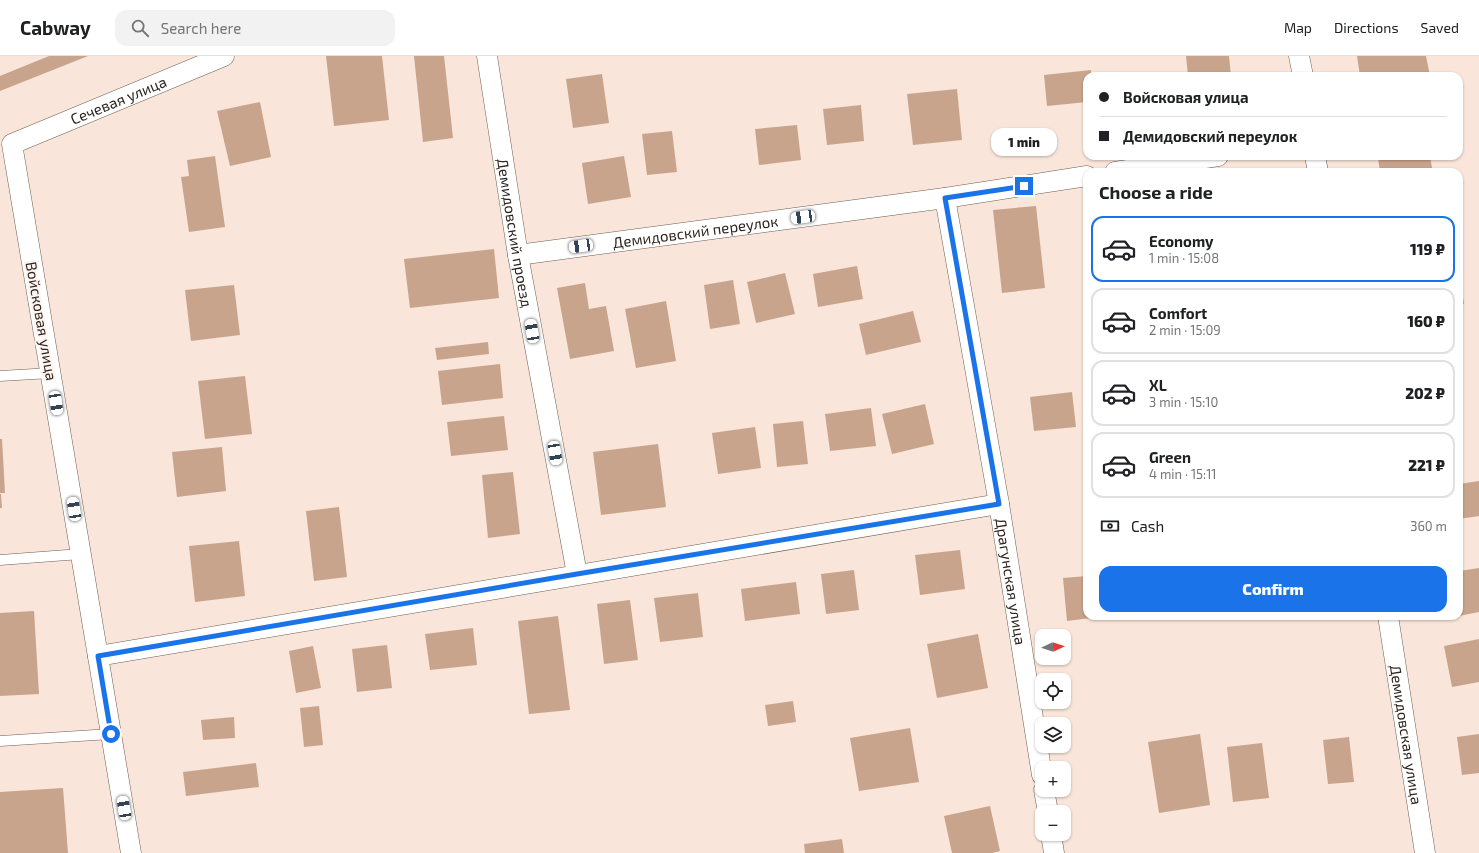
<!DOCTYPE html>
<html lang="en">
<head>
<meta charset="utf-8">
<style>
	:root { --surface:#fff; --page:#f2f2f2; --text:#202124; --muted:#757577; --line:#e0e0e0; --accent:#1a73e8 }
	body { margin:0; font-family:"Exo 2",sans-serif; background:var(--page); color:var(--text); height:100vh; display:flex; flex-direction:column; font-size:15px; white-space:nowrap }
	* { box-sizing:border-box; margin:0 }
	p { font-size:13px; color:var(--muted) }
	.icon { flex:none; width:22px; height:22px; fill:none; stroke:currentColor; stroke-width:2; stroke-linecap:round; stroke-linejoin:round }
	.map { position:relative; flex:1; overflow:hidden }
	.drawer { position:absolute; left:1083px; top:112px; width:380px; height:452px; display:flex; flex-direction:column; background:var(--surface); border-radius:12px; box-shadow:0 1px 3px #0004 }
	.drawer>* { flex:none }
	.banner { position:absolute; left:1083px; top:16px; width:380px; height:88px; border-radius:12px; box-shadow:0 1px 3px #0004; display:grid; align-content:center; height:88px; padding:0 16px; background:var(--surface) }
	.needle { width:26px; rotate:86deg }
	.buttons { position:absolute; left:1035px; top:573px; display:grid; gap:8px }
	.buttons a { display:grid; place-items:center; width:36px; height:36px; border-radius:8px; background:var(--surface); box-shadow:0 1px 3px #0004; font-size:20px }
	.end { position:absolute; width:18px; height:18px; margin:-9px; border:5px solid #1a73e8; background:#fff; box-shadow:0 0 0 2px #fff }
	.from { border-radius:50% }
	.bubble { position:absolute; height:28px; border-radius:12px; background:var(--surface); box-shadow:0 1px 3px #0004; font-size:13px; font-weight:800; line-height:28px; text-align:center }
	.car { position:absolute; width:12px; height:24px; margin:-12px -6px; border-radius:5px; box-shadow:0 0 3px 1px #0007; background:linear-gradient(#fff 24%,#345 0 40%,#fff 0 76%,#345 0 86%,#fff 0) }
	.banner b { display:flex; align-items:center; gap:14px; height:38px; font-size:15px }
	.banner b+b { border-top:1px solid var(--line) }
	.banner i { width:10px; height:10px; background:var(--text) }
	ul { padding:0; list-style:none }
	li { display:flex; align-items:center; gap:12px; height:66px; margin:0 8px 6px; padding:0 8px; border:2px solid var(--line); border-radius:12px }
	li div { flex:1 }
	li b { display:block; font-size:15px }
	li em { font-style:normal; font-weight:800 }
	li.on { border-color:var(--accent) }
	li>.icon { width:36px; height:36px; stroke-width:1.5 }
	h2 { padding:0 16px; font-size:18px; line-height:48px }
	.pay { display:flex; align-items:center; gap:10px; height:44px; padding:0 16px; font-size:15px }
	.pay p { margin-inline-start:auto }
	.cta { display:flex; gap:8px; margin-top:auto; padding:8px 16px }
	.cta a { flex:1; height:46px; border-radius:12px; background:var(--accent); color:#fff; font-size:16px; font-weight:800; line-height:46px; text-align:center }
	header { display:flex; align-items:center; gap:24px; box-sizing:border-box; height:56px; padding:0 20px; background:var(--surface); border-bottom:1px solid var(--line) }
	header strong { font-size:19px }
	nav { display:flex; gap:22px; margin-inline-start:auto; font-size:14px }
	.search { width:280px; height:36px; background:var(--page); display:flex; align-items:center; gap:10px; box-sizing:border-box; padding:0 14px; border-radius:12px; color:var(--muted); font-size:15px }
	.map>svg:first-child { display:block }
	.building { fill:#c9a48c }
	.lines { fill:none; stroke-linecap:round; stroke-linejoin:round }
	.service-casing { stroke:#6f5e53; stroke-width:11 }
	.minor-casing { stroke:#6f5e53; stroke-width:21 }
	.service { stroke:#fff; stroke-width:10 }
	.minor { stroke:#fff; stroke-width:20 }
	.route { stroke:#1a73e8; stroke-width:5 }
	.labels { text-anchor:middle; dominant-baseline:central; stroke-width:4; stroke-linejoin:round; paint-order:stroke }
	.street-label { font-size:15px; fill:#2b241f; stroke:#fdf5f0 }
</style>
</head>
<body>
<header>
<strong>Cabway</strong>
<div class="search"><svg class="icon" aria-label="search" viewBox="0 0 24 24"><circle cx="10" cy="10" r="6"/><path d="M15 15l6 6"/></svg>Search here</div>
<nav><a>Map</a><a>Directions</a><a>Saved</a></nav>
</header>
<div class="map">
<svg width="1479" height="797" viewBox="0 0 1479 797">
	<rect width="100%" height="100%" fill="#f9e5d9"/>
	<g class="building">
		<polygon points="49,0 88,0 0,35 0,20"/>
		<polygon points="326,0 382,0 389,64 334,70"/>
		<polygon points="414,0 444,0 453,82 423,86"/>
		<polygon points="1186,0 1229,0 1231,20 1188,20"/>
		<polygon points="1357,0 1426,0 1430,20 1360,20"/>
		<polygon points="1091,14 1091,20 1087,20 1087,46 1047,50 1044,19"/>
		<polygon points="602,18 609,67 573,72 566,23"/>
		<polygon points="957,33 962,84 913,89 907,38"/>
		<polygon points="260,46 271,101 230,110 217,55"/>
		<polygon points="861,49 864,85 827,89 823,53"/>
		<polygon points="797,69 801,104 759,109 755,73"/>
		<polygon points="672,75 677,116 647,119 642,78"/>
		<polygon points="215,100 225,171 189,176 181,121 189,120 187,104"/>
		<polygon points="624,100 631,141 588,148 582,107"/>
		<polygon points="1391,100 1430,100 1432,112 1407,116 1380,116 1378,102"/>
		<polygon points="1036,150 1045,232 1002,237 993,154"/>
		<polygon points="494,193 499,242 410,252 404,203"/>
		<polygon points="857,210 863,243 818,251 813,218"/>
		<polygon points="785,217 795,258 756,267 747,226"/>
		<polygon points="1459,218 1464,248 1459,249"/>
		<polygon points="733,224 740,268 710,273 704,229"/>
		<polygon points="585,227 589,253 606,250 614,295 570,303 557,232"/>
		<polygon points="234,229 240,279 191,285 185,234"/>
		<polygon points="666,245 676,305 636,312 625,253"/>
		<polygon points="913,255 921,286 866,299 859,268"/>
		<polygon points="488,286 489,298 437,304 435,292"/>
		<polygon points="500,308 503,342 442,349 438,315"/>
		<polygon points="245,320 252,378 205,383 198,325"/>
		<polygon points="1072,336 1076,371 1034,375 1030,341"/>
		<polygon points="925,348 934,388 892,398 882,358"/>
		<polygon points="871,352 876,390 830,395 825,358"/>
		<polygon points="504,360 508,394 451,400 447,366"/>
		<polygon points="803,365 808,408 777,411 773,368"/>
		<polygon points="755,371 761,412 718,418 712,377"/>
		<polygon points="0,383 2,383 5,437 0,437"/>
		<polygon points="658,388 666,451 601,459 593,396"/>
		<polygon points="222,391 226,435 177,441 172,396"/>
		<polygon points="513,416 520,478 488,482 482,419"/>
		<polygon points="1479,425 1479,460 1459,463 1459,428"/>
		<polygon points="0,438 1,438 2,452 0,452"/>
		<polygon points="339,451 347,521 314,525 306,455"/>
		<polygon points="239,485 245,540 195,546 189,490"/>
		<polygon points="960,494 965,533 920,539 915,499"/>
		<polygon points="1479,512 1479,556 1459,560 1459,515"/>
		<polygon points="854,514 859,554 826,558 821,518"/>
		<polygon points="1087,520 1087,560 1099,561 1067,565 1063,522"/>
		<polygon points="796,526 800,558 745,565 741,533"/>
		<polygon points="698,537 703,581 660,586 654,542"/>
		<polygon points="630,544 638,604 604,608 597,548"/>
		<polygon points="34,555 39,638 0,640 0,557"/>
		<polygon points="558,560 570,654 529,658 518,565"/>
		<polygon points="1441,560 1453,560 1453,561 1441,563"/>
		<polygon points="473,572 477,609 430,614 425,578"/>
		<polygon points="978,578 988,632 937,642 927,588"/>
		<polygon points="1479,583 1479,626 1452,631 1444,590"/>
		<polygon points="387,589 392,632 357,636 352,593"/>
		<polygon points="313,590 321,632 296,637 289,595"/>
		<polygon points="793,645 796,666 768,670 765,649"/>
		<polygon points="319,650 323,689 304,691 300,652"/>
		<polygon points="234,661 235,682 203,684 201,664"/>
		<polygon points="910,672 919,726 859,735 850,682"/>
		<polygon points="1200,678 1210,749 1159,757 1148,686"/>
		<polygon points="1479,678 1479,717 1462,719 1457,681"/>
		<polygon points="1349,681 1354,726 1328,728 1323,684"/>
		<polygon points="1262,687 1269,742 1233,746 1227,691"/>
		<polygon points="256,707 259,731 186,740 183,716"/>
		<polygon points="63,732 68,797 0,797 0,736"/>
		<polygon points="990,750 1000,795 992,797 952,797 944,760"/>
		<polygon points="842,783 844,797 805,797 804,788"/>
	</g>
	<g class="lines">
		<defs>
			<g id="service">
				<polyline points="0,320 51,317"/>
				<polyline points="0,504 81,498"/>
				<polyline points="0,685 111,678"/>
			</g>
			<g id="minor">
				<path id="s1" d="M487,0L518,199L577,518"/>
				<polyline points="1299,0 1303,20"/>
				<polyline points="1315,100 1318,116"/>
				<polyline points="1115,116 1218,100"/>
				<path id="s2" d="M945,142L999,448L1042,719"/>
				<path id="s3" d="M518,199L945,142L1087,120"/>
				<path id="s4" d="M1388,560L1425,797"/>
				<polyline points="98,600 999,448"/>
				<polyline points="1044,734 1048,756"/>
				<polyline points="1051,778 1054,797"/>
				<path id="s5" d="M131,797L12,88L224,0"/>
			</g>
		</defs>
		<use href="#service" class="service-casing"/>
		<use href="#minor" class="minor-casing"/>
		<use href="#service" class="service"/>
		<use href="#minor" class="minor"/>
	</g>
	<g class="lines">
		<polyline class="route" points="111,678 98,600 577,518 999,448 945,142 1024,130"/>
	</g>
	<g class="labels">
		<g class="street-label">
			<text stroke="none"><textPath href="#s5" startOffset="834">Сечевая улица</textPath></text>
			<text stroke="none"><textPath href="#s3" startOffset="179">Демидовский переулок</textPath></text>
			<text stroke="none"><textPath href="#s1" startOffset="179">Демидовский проезд</textPath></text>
			<text transform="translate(42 265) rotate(80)">Войсковая улица</text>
			<text stroke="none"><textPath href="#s2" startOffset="389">Драгунская улица</textPath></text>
			<text stroke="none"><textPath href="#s4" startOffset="120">Демидовская улица</textPath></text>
		</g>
	</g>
</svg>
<div class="buttons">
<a><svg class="needle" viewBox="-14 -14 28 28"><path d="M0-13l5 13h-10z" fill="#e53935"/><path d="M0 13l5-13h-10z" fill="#757577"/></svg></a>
<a><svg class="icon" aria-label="locate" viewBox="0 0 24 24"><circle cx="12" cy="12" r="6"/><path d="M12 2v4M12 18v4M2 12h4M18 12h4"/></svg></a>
<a><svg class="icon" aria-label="layers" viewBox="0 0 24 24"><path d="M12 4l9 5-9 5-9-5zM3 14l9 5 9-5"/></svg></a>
<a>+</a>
<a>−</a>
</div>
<i class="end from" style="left:111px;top:678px"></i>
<i class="end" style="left:1024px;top:130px"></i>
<div class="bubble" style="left:991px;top:72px;width:66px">1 min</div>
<i class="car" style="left:803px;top:161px;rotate:262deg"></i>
<i class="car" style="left:581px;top:190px;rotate:262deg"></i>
<i class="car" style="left:532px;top:275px;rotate:350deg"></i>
<i class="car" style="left:56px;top:347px;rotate:171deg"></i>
<i class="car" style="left:555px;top:397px;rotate:170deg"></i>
<i class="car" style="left:74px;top:453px;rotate:351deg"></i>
<i class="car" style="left:124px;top:752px;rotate:350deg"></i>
<div class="banner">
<b><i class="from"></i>Войсковая улица</b>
<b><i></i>Демидовский переулок</b>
</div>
<section class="drawer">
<h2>Choose a ride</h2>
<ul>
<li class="on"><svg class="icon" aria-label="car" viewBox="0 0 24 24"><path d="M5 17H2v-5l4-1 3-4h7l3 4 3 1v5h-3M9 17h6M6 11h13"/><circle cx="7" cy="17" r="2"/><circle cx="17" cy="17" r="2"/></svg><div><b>Economy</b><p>1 min · 15:08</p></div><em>119 ₽</em></li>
<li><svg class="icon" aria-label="car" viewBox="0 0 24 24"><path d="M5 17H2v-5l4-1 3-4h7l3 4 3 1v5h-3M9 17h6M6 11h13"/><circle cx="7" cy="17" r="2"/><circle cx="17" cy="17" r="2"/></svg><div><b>Comfort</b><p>2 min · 15:09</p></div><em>160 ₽</em></li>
<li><svg class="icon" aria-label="car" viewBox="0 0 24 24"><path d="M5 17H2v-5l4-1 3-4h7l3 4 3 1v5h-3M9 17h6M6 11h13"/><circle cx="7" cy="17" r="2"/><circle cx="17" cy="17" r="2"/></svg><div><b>XL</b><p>3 min · 15:10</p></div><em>202 ₽</em></li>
<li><svg class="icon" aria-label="car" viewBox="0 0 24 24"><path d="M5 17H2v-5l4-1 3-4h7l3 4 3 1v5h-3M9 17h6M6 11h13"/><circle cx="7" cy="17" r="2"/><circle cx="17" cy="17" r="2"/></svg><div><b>Green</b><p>4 min · 15:11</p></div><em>221 ₽</em></li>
</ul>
<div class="pay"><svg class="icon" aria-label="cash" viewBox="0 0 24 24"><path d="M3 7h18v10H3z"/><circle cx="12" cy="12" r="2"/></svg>Cash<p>360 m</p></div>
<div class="cta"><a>Confirm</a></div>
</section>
</div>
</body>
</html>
